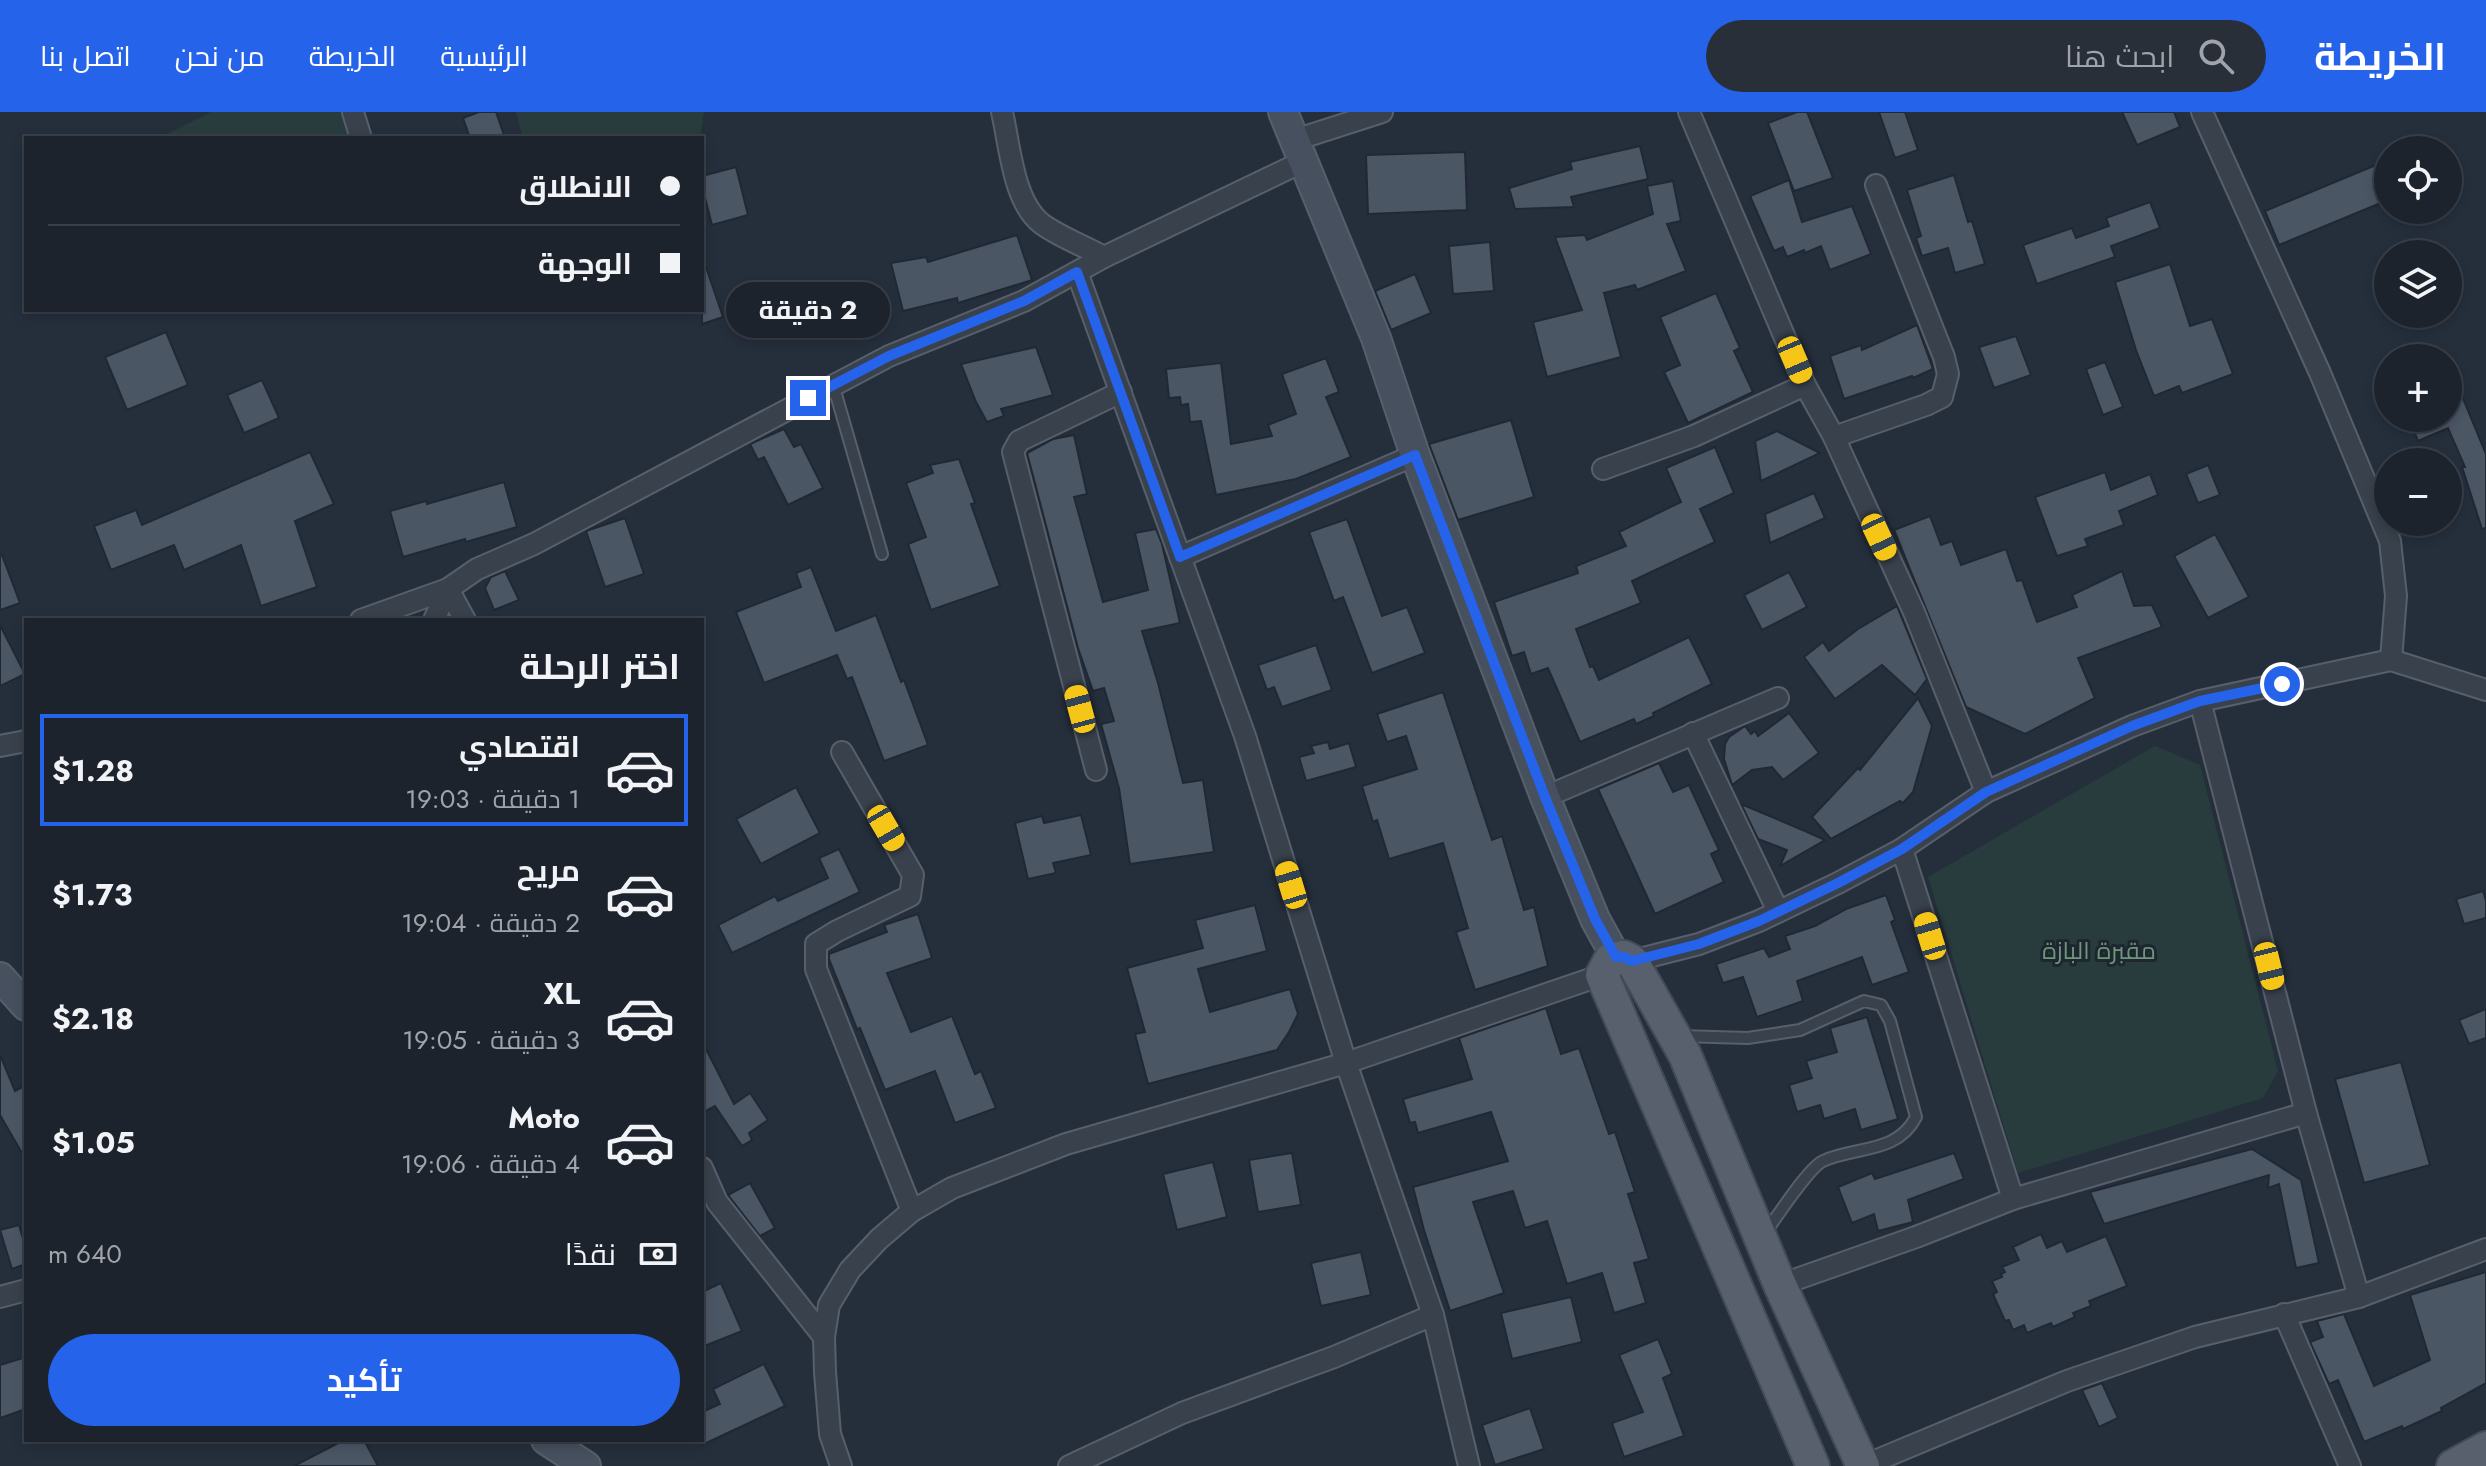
<!DOCTYPE html>
<html lang="ar">
<head>
<meta charset="utf-8">
<style>
	:root { --surface:#1c232d; --page:#292f39; --text:#f1f3f6; --muted:#a0a4aa; --line:#3a4049; --accent:#2563eb }
	body { margin:0; font-family:Jost,Cairo,sans-serif; background:var(--page); color:var(--text); direction:rtl; height:100vh; display:flex; flex-direction:column; font-size:30px; white-space:nowrap }
	* { box-sizing:border-box; margin:0 }
	p { font-size:26px; color:var(--muted) }
	.icon { flex:none; width:44px; height:44px; fill:none; stroke:currentColor; stroke-width:2; stroke-linecap:round; stroke-linejoin:round }
	.map { position:relative; flex:1; overflow:hidden; direction:ltr }
	.drawer { position:absolute; left:24px; top:506px; width:680px; height:824px; display:flex; flex-direction:column; background:var(--surface); border-radius:0px; box-shadow:0 4px 12px #0003,0 0 0 2px var(--line); direction:rtl }
	.drawer>* { flex:none }
	.banner { position:absolute; left:24px; top:24px; width:680px; height:176px; border-radius:0px; box-shadow:0 4px 12px #0003,0 0 0 2px var(--line); direction:rtl; display:grid; align-content:center; height:176px; padding:0 24px; background:var(--surface) }
	.fabs { position:absolute; left:2374px; top:24px; display:grid; gap:16px }
	.fabs a { display:grid; place-items:center; width:88px; height:88px; border-radius:50%; background:var(--surface); box-shadow:0 4px 12px #0003,0 0 0 2px var(--line); font-size:40px }
	.end { position:absolute; width:36px; height:36px; margin:-18px; border:10px solid #2563eb; background:#fff; box-shadow:0 0 0 4px #fff }
	.from { border-radius:50% }
	.bubble { position:absolute; height:56px; border-radius:28px; background:var(--surface); box-shadow:0 4px 12px #0003,0 0 0 2px var(--line); font-size:26px; font-weight:700; line-height:56px; text-align:center; direction:rtl }
	.car { position:absolute; width:24px; height:48px; margin:-24px -12px; border-radius:10px; box-shadow:0 0 6px 2px #0007; background:linear-gradient(#f5c518 24%,#345 0 40%,#f5c518 0 76%,#345 0 86%,#f5c518 0) }
	.banner b { display:flex; align-items:center; gap:28px; height:76px; font-size:30px }
	.banner b+b { border-top:2px solid var(--line) }
	.banner i { width:20px; height:20px; background:var(--text) }
	ul { padding:0; list-style:none }
	li { display:flex; align-items:center; gap:24px; height:112px; margin:0 16px 12px; padding:0 8px; border:4px solid transparent; border-radius:0px }
	li div { flex:1 }
	li b { display:block; font-size:30px }
	li em { font-style:normal; font-weight:700 }
	li.on { border-color:var(--accent) }
	li>.icon { width:72px; height:72px; stroke-width:1.5 }
	h2 { padding:0 24px; font-size:36px; line-height:96px }
	.pay { display:flex; align-items:center; gap:20px; height:88px; padding:0 24px; font-size:30px }
	.pay p { margin-inline-start:auto }
	.action { display:flex; gap:16px; margin-top:auto; padding:16px 24px }
	.action a { flex:1; height:92px; border-radius:48px; background:var(--accent); color:#fff; font-size:32px; font-weight:700; line-height:92px; text-align:center }
	header { display:flex; align-items:center; gap:48px; box-sizing:border-box; height:112px; padding:0 40px; background:var(--accent); color:#fff }
	header strong { font-size:38px }
	nav { display:flex; gap:44px; margin-inline-start:auto; font-size:28px }
	.search { width:560px; height:72px; background:var(--page); display:flex; align-items:center; gap:20px; box-sizing:border-box; padding:0 28px; border-radius:44px; color:var(--muted); font-size:30px }
	.map>svg:first-child { display:block }
	.green { fill:#283c3e }
	.building { fill:#4b5665; stroke:#202833; stroke-width:2 }
	.lines { fill:none; stroke-linecap:round; stroke-linejoin:round }
	.lane-casing { stroke:#575f6a; stroke-width:14 }
	.street-casing { stroke:#575f6a; stroke-width:24 }
	.secondary-casing { stroke:#575f6a; stroke-width:32 }
	.primary-casing { stroke:#424a55; stroke-width:36 }
	.lane { stroke:#39414c; stroke-width:10 }
	.street { stroke:#39414c; stroke-width:20 }
	.secondary { stroke:#47505f; stroke-width:28 }
	.primary { stroke:#57606c; stroke-width:32 }
	.route { stroke:#2563eb; stroke-width:10 }
	.labels { text-anchor:middle; dominant-baseline:central; stroke-width:6; stroke-linejoin:round; paint-order:stroke }
	.park-label { font-size:24px; fill:#6d9777; stroke:#1e2631 }
</style>
</head>
<body>
<header>
<strong>الخريطة</strong>
<div class="search"><svg class="icon" aria-label="search" viewBox="0 0 24 24"><circle cx="10" cy="10" r="6"/><path d="M15 15l6 6"/></svg>ابحث هنا</div>
<nav><a>الرئيسية</a><a>الخريطة</a><a>من نحن</a><a>اتصل بنا</a></nav>
</header>
<div class="map">
<svg width="2486" height="1354" viewBox="0 0 2486 1354">
	<rect width="100%" height="100%" fill="#252f3c"/>
	<g class="green">
		<polygon points="211,0 341,0 351,26 159,26"/>
		<polygon points="516,0 704,0 700,26 523,26"/>
		<polygon points="2155,634 2200,653 2278,959 2263,986 2018,1061 1928,765"/>
	</g>
	<g class="building">
		<polygon points="479,0 496,0 505,26 470,26 463,6"/>
		<polygon points="1797,0 1807,0 1833,66 1794,79 1768,11"/>
		<polygon points="1879,0 1905,0 1918,38 1895,46"/>
		<polygon points="2122,0 2174,0 2180,15 2137,33"/>
		<polygon points="1640,34 1648,67 1571,85 1574,95 1515,97 1509,76 1572,57 1570,50"/>
		<polygon points="1465,40 1467,98 1368,102 1366,43"/>
		<polygon points="2388,48 2388,88 2279,133 2265,99"/>
		<polygon points="736,55 748,103 712,113 702,74 702,64"/>
		<polygon points="1954,63 1968,110 1972,109 1985,152 1955,161 1948,136 1922,144 1916,126 1921,124 1907,78"/>
		<polygon points="1789,68 1802,110 1852,94 1871,142 1830,158 1821,134 1805,141 1804,138 1787,145 1783,135 1774,139 1750,84"/>
		<polygon points="1673,69 1681,109 1667,112 1686,159 1637,178 1635,173 1604,181 1621,245 1547,265 1533,210 1582,198 1555,125 1585,123 1587,128 1653,102 1647,74"/>
		<polygon points="2150,90 2160,116 2111,134 2115,145 2037,172 2023,133 2072,116 2076,126 2109,114 2106,106"/>
		<polygon points="1017,123 1032,168 958,191 957,186 903,199 891,151 926,145 928,150"/>
		<polygon points="1490,130 1494,179 1453,182 1449,134"/>
		<polygon points="705,152 723,205 702,212 702,153"/>
		<polygon points="2170,152 2190,214 2212,207 2233,262 2182,281 2179,274 2154,284 2136,238 2115,170"/>
		<polygon points="1415,162 1431,201 1391,218 1375,179"/>
		<polygon points="1716,181 1740,236 1734,239 1753,280 1688,311 1664,260 1680,253 1660,205"/>
		<polygon points="1917,213 1933,257 1913,266 1912,264 1844,287 1830,244 1861,233 1862,238"/>
		<polygon points="166,220 188,273 127,298 105,245"/>
		<polygon points="2016,224 2031,263 1994,276 1979,235"/>
		<polygon points="1036,235 1053,283 1001,297 1004,304 987,310 976,290 961,252"/>
		<polygon points="1326,246 1339,280 1326,285 1351,345 1296,367 1216,383 1201,309 1190,310 1188,292 1181,293 1180,285 1169,286 1166,257 1221,251 1231,332 1272,324 1268,313 1296,302 1282,262"/>
		<polygon points="2105,250 2123,295 2103,303 2086,257"/>
		<polygon points="2448,250 2486,342 2486,416 2482,417 2462,355 2465,355 2448,316 2418,329 2409,306 2448,306"/>
		<polygon points="262,268 279,306 244,321 227,283"/>
		<polygon points="1511,308 1534,385 1458,408 1429,332"/>
		<polygon points="784,317 794,335 801,332 823,376 788,393 764,345 758,348 750,332"/>
		<polygon points="1777,319 1820,341 1761,369 1755,329"/>
		<polygon points="1074,323 1087,382 1074,385 1103,490 1148,478 1135,421 1156,417 1162,432 1180,511 1142,519 1158,571 1183,671 1203,668 1214,740 1130,752 1119,676 1101,612 1114,609 1104,576 1093,579 1078,536 1027,341 1053,327"/>
		<polygon points="1715,335 1734,381 1700,397 1715,430 1632,469 1641,491 1576,517 1590,555 1593,554 1599,568 1689,525 1712,572 1653,601 1654,604 1636,612 1634,607 1580,630 1548,556 1531,562 1524,540 1512,544 1494,490 1578,461 1576,454 1626,434 1619,420 1681,390 1666,356"/>
		<polygon points="310,340 334,392 295,409 317,475 261,494 241,433 184,458 174,433 111,458 94,414 136,398 142,413"/>
		<polygon points="959,347 975,391 971,392 1000,474 931,498 908,432 926,425 906,371 933,361 930,353"/>
		<polygon points="2208,353 2220,383 2198,391 2186,362"/>
		<polygon points="2105,360 2111,378 2150,362 2158,383 2119,399 2124,413 2085,427 2088,434 2057,444 2035,385"/>
		<polygon points="504,370 517,415 466,430 465,427 403,445 390,399 426,389 427,392"/>
		<polygon points="1814,381 1825,406 1770,431 1765,402"/>
		<polygon points="1930,404 1941,433 1952,429 1961,453 2006,437 2017,469 2022,468 2037,510 2077,495 2072,483 2122,459 2134,494 2152,493 2162,515 2078,546 2095,586 2025,622 1966,595 1894,418"/>
		<polygon points="625,406 644,462 605,475 586,419"/>
		<polygon points="1347,407 1382,504 1407,495 1425,541 1372,561 1343,485 1334,489 1309,420"/>
		<polygon points="2215,422 2249,485 2208,506 2174,444"/>
		<polygon points="0,443 2,443 20,491 0,498"/>
		<polygon points="811,455 836,519 876,503 901,570 904,568 928,633 884,649 852,565 847,567 837,543 764,571 736,500 801,475 796,461"/>
		<polygon points="505,459 519,488 494,498 485,476 491,465"/>
		<polygon points="1789,460 1807,495 1762,518 1744,483"/>
		<polygon points="1897,494 1927,567 1915,583 1882,553 1835,587 1804,545 1823,530 1829,539 1858,517"/>
		<polygon points="0,513 25,562 0,574"/>
		<polygon points="1316,533 1332,578 1282,595 1274,575 1267,578 1258,553"/>
		<polygon points="1443,580 1492,728 1502,724 1524,798 1534,795 1548,854 1475,878 1456,820 1468,816 1443,731 1389,747 1377,708 1373,710 1362,674 1417,657 1406,624 1387,630 1377,602"/>
		<polygon points="1918,586 1932,614 1913,680 1903,691 1900,689 1831,727 1812,705 1858,656 1860,658"/>
		<polygon points="1789,601 1819,641 1783,668 1772,655 1752,658 1732,673 1724,647 1725,632 1729,625 1745,614 1751,622 1755,619 1758,624"/>
		<polygon points="1328,630 1330,637 1349,631 1356,655 1306,669 1299,645 1314,641 1311,634"/>
		<polygon points="1659,651 1673,680 1689,673 1719,738 1711,742 1724,770 1655,802 1598,677"/>
		<polygon points="796,675 820,721 761,752 736,707"/>
		<polygon points="1741,692 1805,719 1825,728 1780,754 1787,738 1758,727"/>
		<polygon points="1081,703 1091,743 1053,751 1056,761 1028,767 1015,711 1042,704 1044,711"/>
		<polygon points="839,737 860,780 732,841 718,813 775,784 778,789 828,766 819,746"/>
		<polygon points="2483,779 2486,789 2486,806 2464,812 2456,787"/>
		<polygon points="1886,783 1895,808 1891,810 1909,860 1872,873 1862,845 1797,869 1803,889 1757,905 1743,865 1723,871 1716,852 1764,836 1769,845 1790,837 1785,824 1815,814 1846,797"/>
		<polygon points="1255,793 1267,839 1198,857 1210,900 1290,877 1298,902 1289,920 1277,938 1148,972 1135,922 1145,920 1127,856 1203,836 1195,808"/>
		<polygon points="918,802 932,846 887,861 911,920 952,904 975,962 981,959 996,996 955,1011 935,959 885,978 860,916 857,917 829,847 829,842 887,820 884,813"/>
		<polygon points="1546,896 1561,942 1579,936 1609,1022 1615,1020 1635,1080 1628,1082 1649,1147 1634,1151 1646,1191 1614,1201 1602,1161 1567,1172 1547,1109 1525,1116 1513,1079 1473,1090 1504,1181 1450,1199 1424,1118 1413,1075 1508,1049 1491,1000 1418,1021 1415,1010 1410,1011 1403,987 1472,967 1459,926"/>
		<polygon points="2486,897 2486,926 2469,932 2459,908"/>
		<polygon points="1867,905 1898,1007 1861,1018 1855,997 1824,1007 1820,993 1797,1000 1789,973 1812,966 1806,949 1837,940 1830,916"/>
		<polygon points="702,929 734,992 750,981 768,1008 749,1021 752,1028 742,1034 715,994 702,1001"/>
		<polygon points="0,943 15,979 26,973 26,1048 0,1003"/>
		<polygon points="2401,950 2430,1053 2364,1071 2335,967"/>
		<polygon points="2252,1037 2301,1068 2319,1151 2296,1156 2279,1072 2268,1076 2269,1063 2104,1112 2090,1080"/>
		<polygon points="1292,1041 1301,1093 1258,1100 1249,1048"/>
		<polygon points="1954,1041 1964,1067 1908,1088 1913,1110 1878,1119 1874,1102 1852,1111 1838,1075 1872,1061 1875,1067"/>
		<polygon points="1213,1050 1227,1105 1177,1118 1163,1062"/>
		<polygon points="750,1071 775,1116 760,1124 728,1083"/>
		<polygon points="19,1113 26,1137 26,1152 12,1157 0,1118"/>
		<polygon points="2041,1122 2047,1136 2062,1129 2067,1140 2106,1124 2127,1174 2089,1189 2091,1194 2073,1201 2075,1205 2053,1215 2051,1211 2027,1221 2024,1213 2013,1218 2009,1208 2005,1209 1993,1182 1997,1180 1992,1169 2002,1165 2001,1162 2005,1160 2002,1155 2019,1148 2013,1135"/>
		<polygon points="1361,1140 1371,1183 1321,1194 1311,1151"/>
		<polygon points="2486,1160 2486,1271 2441,1296 2442,1299 2403,1317 2402,1314 2364,1330 2338,1268 2329,1272 2310,1230 2323,1225 2317,1209 2344,1202 2374,1274 2430,1248 2410,1183"/>
		<polygon points="721,1171 742,1219 702,1235 702,1180"/>
		<polygon points="1571,1185 1582,1230 1512,1247 1501,1201"/>
		<polygon points="1658,1227 1672,1262 1663,1266 1684,1324 1624,1345 1612,1311 1643,1300 1619,1243"/>
		<polygon points="26,1245 26,1297 0,1306 0,1253"/>
		<polygon points="764,1252 785,1294 702,1333 702,1300 720,1292 713,1277"/>
		<polygon points="2102,1271 2118,1306 2099,1315 2082,1278"/>
		<polygon points="1530,1296 1544,1337 1495,1353 1482,1313"/>
		<polygon points="344,1328 364,1328 378,1354 294,1354"/>
	</g>
	<g class="lines">
		<defs>
			<g id="lane">
				<polyline points="833,272 882,442"/>
				<path d="M1680,924L1748,926L1800,918L1864,889L1881,893L1890,909L1916,1005C1897,1042 1856,1034 1823,1049C1808,1056 1776,1107 1764,1122"/>
			</g>
			<g id="street">
				<polyline points="353,0 360,23"/>
				<path d="M1002,0C1010,34 1013,90 1042,112C1060,125 1084,134 1104,145"/>
				<polyline points="2202,0 2320,261 2390,429 2396,484 2391,548"/>
				<polyline points="1295,28 1382,0"/>
				<polyline points="1876,73 1944,245 1948,262 1942,285 1926,293 1834,325 1914,500 1986,680"/>
				<polyline points="1077,160 1245,624 1346,951 1433,1203 1469,1354"/>
				<polyline points="1805,273 1834,325"/>
				<polyline points="1603,357 1694,324 1805,273 1689,0"/>
				<polyline points="1180,445 1415,343"/>
				<polyline points="361,508 448,477 465,508"/>
				<polyline points="434,508 448,477 477,457 534,432 889,244 1024,189 1104,145 1304,49"/>
				<polyline points="2200,589 2306,1001"/>
				<polyline points="1693,621 1778,799"/>
				<polyline points="0,634 26,629"/>
				<polyline points="842,640 913,763 910,784 837,819 816,832 816,857 912,1099"/>
				<polyline points="1096,658 1013,340 1019,329 1121,280"/>
				<polyline points="1545,685 1778,586"/>
				<polyline points="1902,737 2013,1087"/>
				<polyline points="1632,849 1699,832 1759,809 1838,771 1902,737 1986,680 2132,614 2200,589 2391,548 2486,578"/>
				<polyline points="702,1056 717,1090 824,1225"/>
				<polyline points="1780,1173 1916,1125 2013,1087 2306,1001 2359,1185"/>
				<polyline points="0,1185 26,1178"/>
				<polyline points="2284,1202 2350,1354"/>
				<polyline points="841,1354 830,1322 825,1260 824,1225 829,1193 850,1158 879,1127 912,1099 952,1076 1066,1032 1346,951 1602,863"/>
				<polyline points="1069,1354 1182,1301 1334,1245 1433,1203"/>
				<polyline points="1863,1354 2067,1269 2195,1225 2359,1185 2486,1137"/>
			</g>
			<g id="secondary">
				<polyline points="1283,0 1376,226 1415,343 1545,685 1595,807 1616,845"/>
				<polyline points="0,865 26,894"/>
				<polyline points="546,1328 586,1354"/>
			</g>
			<g id="primary">
				<polyline points="1813,1354 1602,863 1610,848 1624,845 1632,849 1685,943 1780,1173 1863,1354"/>
				<polyline points="2453,1354 2486,1336"/>
			</g>
		</defs>
		<use href="#lane" class="lane-casing"/>
		<use href="#street" class="street-casing"/>
		<use href="#secondary" class="secondary-casing"/>
		<use href="#primary" class="primary-casing"/>
		<use href="#lane" class="lane"/>
		<use href="#street" class="street"/>
		<use href="#secondary" class="secondary"/>
		<use href="#primary" class="primary"/>
	</g>
	<g class="lines">
		<polyline class="route" points="808,286 889,244 1024,189 1077,160 1180,445 1415,343 1545,685 1595,807 1616,845 1624,845 1632,849 1699,832 1759,809 1838,771 1902,737 1986,680 2132,614 2200,589 2282,572"/>
	</g>
	<g class="labels">
		<g class="park-label">
			<text x="2099" y="838">مقبرة البازة</text>
		</g>
	</g>
</svg>
<div class="fabs">
<a><svg class="icon" aria-label="locate" viewBox="0 0 24 24"><circle cx="12" cy="12" r="6"/><path d="M12 2v4M12 18v4M2 12h4M18 12h4"/></svg></a>
<a><svg class="icon" aria-label="layers" viewBox="0 0 24 24"><path d="M12 4l9 5-9 5-9-5zM3 14l9 5 9-5"/></svg></a>
<a>+</a>
<a>−</a>
</div>
<i class="end from" style="left:2282px;top:572px"></i>
<i class="end" style="left:808px;top:286px"></i>
<div class="bubble" style="left:726px;top:170px;width:164px">2 دقيقة</div>
<i class="car" style="left:1795px;top:248px;rotate:157deg"></i>
<i class="car" style="left:1879px;top:425px;rotate:155deg"></i>
<i class="car" style="left:1080px;top:597px;rotate:345deg"></i>
<i class="car" style="left:886px;top:716px;rotate:150deg"></i>
<i class="car" style="left:1291px;top:773px;rotate:343deg"></i>
<i class="car" style="left:1930px;top:824px;rotate:343deg"></i>
<i class="car" style="left:2269px;top:854px;rotate:166deg"></i>
<div class="banner">
<b><i class="from"></i>الانطلاق</b>
<b><i></i>الوجهة</b>
</div>
<section class="drawer">
<h2>اختر الرحلة</h2>
<ul>
<li class="on"><svg class="icon" aria-label="car" viewBox="0 0 24 24"><path d="M5 17H2v-5l4-1 3-4h7l3 4 3 1v5h-3M9 17h6M6 11h13"/><circle cx="7" cy="17" r="2"/><circle cx="17" cy="17" r="2"/></svg><div><b>اقتصادي</b><p>1 دقيقة · 19:03</p></div><em>$1.28</em></li>
<li><svg class="icon" aria-label="car" viewBox="0 0 24 24"><path d="M5 17H2v-5l4-1 3-4h7l3 4 3 1v5h-3M9 17h6M6 11h13"/><circle cx="7" cy="17" r="2"/><circle cx="17" cy="17" r="2"/></svg><div><b>مريح</b><p>2 دقيقة · 19:04</p></div><em>$1.73</em></li>
<li><svg class="icon" aria-label="car" viewBox="0 0 24 24"><path d="M5 17H2v-5l4-1 3-4h7l3 4 3 1v5h-3M9 17h6M6 11h13"/><circle cx="7" cy="17" r="2"/><circle cx="17" cy="17" r="2"/></svg><div><b>XL</b><p>3 دقيقة · 19:05</p></div><em>$2.18</em></li>
<li><svg class="icon" aria-label="car" viewBox="0 0 24 24"><path d="M5 17H2v-5l4-1 3-4h7l3 4 3 1v5h-3M9 17h6M6 11h13"/><circle cx="7" cy="17" r="2"/><circle cx="17" cy="17" r="2"/></svg><div><b>Moto</b><p>4 دقيقة · 19:06</p></div><em>$1.05</em></li>
</ul>
<div class="pay"><svg class="icon" aria-label="cash" viewBox="0 0 24 24"><path d="M3 7h18v10H3z"/><circle cx="12" cy="12" r="2"/></svg>نقدًا<p>640 m</p></div>
<div class="action"><a>تأكيد</a></div>
</section>
</div>
</body>
</html>
